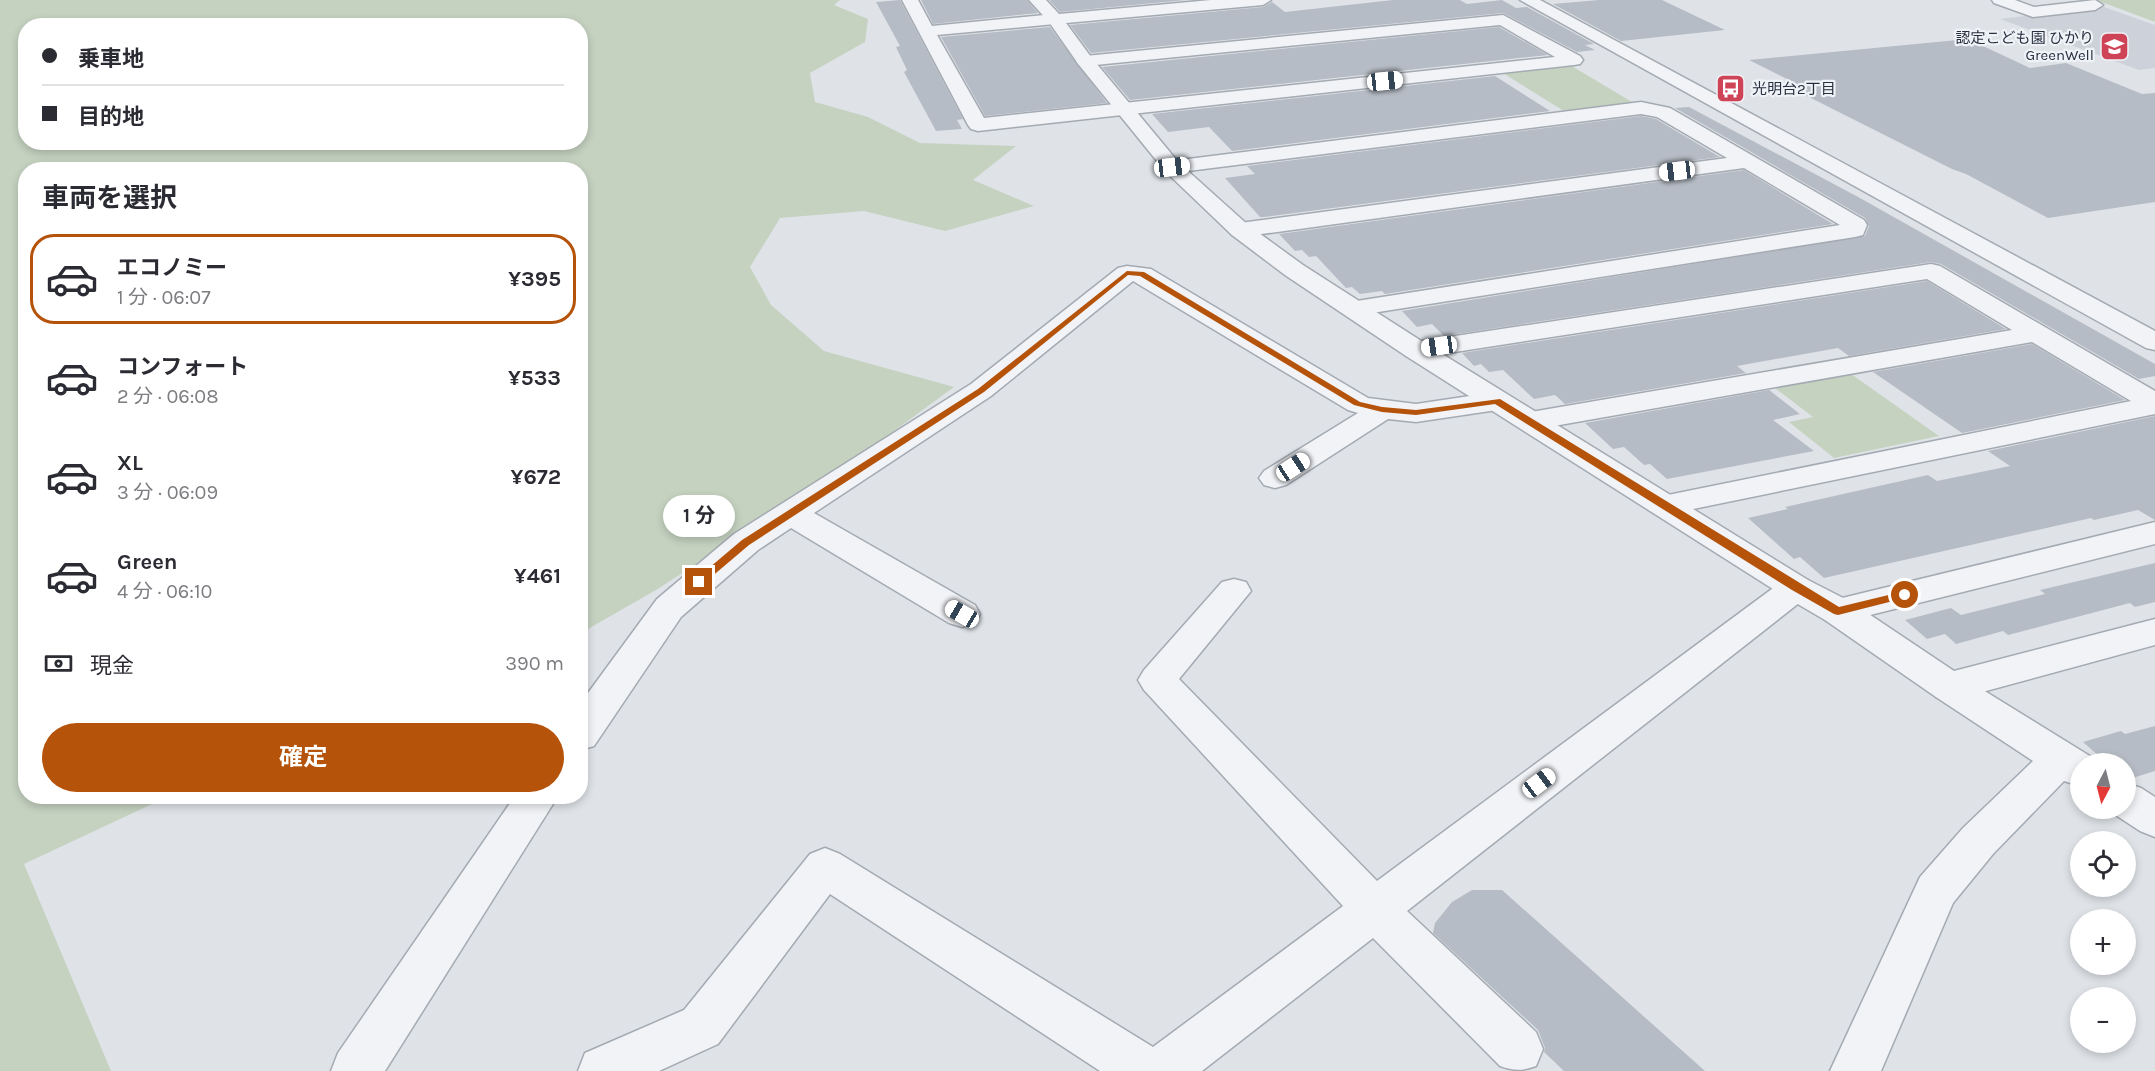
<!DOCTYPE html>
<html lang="ja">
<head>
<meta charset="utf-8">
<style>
	:root { --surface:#fff; --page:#f7f7f7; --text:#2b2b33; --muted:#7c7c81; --line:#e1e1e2; --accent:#b45309 }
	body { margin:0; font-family:Karla,"Noto Sans JP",sans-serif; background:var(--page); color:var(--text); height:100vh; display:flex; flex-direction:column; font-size:22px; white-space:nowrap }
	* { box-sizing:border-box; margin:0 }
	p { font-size:20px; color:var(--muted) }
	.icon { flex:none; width:33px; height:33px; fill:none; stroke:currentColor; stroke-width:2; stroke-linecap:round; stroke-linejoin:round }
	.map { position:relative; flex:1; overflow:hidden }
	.panel { position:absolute; left:18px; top:162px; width:570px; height:642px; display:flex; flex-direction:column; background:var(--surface); border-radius:24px; box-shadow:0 3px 9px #0003 }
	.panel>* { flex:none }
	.top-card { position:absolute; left:18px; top:18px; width:570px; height:132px; border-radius:24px; box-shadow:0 3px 9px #0003; display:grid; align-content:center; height:132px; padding:0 24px; background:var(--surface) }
	.needle { width:39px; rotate:187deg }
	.controls { position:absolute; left:2070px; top:753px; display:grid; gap:12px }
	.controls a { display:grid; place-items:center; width:66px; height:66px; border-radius:50%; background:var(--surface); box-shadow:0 3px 9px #0003; font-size:30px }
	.end { position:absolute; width:27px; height:27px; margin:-14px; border:8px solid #b45309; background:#fff; box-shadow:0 0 0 3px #fff }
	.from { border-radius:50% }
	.bubble { position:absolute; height:42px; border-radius:21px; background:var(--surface); box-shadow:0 3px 9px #0003; font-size:20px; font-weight:700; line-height:42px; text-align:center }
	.car { position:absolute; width:18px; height:36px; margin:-18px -9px; border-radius:8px; box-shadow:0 0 4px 2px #0007; background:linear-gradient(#fff 24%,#345 0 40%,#fff 0 76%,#345 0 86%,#fff 0) }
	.top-card b { display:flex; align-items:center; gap:21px; height:57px; font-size:22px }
	.top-card b+b { border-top:2px solid var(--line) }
	.top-card i { width:15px; height:15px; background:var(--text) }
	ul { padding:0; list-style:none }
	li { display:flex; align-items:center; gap:18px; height:90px; margin:0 12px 9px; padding:0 12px; border:3px solid transparent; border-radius:24px }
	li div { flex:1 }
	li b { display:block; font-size:22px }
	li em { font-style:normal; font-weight:700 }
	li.current { border-color:var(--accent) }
	li>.icon { width:54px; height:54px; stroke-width:1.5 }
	h2 { padding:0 24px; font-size:27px; line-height:72px }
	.pay { display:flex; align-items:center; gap:15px; height:66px; padding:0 24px; font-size:22px }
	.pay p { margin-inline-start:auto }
	.primary-button { display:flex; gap:12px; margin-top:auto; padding:12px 24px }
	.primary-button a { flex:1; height:69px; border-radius:36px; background:var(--accent); color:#fff; font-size:24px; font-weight:700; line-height:69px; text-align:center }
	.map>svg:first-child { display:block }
	.built { fill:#cdd2da }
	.green { fill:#c5d2c0; fill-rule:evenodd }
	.building { fill:#b6bcc5 }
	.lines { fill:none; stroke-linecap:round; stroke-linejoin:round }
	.minor-casing { stroke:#a4aab2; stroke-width:3 }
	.tertiary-casing { stroke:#a4aab2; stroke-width:3 }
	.minor { fill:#f2f3f7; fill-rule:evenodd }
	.tertiary { fill:#f2f3f7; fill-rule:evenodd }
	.route { fill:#b45309 }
	.labels { text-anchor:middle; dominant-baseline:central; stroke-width:4.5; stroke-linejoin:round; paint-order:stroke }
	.far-poi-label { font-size:15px; fill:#283040; stroke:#eff2f6; text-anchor:end }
</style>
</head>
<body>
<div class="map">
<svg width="2155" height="1071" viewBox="0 0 2155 1071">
	<rect width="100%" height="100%" fill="#dfe3e8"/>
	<polygon class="built" points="2104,7 2155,25 2155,68 2139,70 2000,19"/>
	<g class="green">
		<path d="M0,0H840L834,5L868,19L865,42L810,73L815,102L868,117L920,143L1016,146L973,180L1034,206L945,231L864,211L780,218L750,267L771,305L824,351L954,387L826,481L656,590L581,633L580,170H26V796L167,797L24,864L111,1071H0ZM26,26H580V142H26Z"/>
		<polygon points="2096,0 2155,0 2155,22"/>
		<polygon points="1570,65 1637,105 1567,113 1503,73"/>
		<polygon points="1851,374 1939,436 1834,458 1789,422 1813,417 1775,388"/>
	</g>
	<g class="building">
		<polygon points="900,0 963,119 957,120 962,129 936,131 904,72 907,70 896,47 900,46 876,2"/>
		<polygon points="921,0 1027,0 1038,13 933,24"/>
		<polygon points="1049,0 1186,0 1060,12"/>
		<polygon points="1393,0 1460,0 1467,4 1502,0 1516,8 1527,7 1594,44 1585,45 1595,50 1577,52 1503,13 1091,53 1070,25 1263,7 1272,2 1285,12"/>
		<polygon points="1599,0 1662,0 1725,30 1621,41 1553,4"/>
		<polygon points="1050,27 1107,103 985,116 941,37"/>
		<polygon points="1499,27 1548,55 1130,100 1102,67"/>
		<polygon points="1968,39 2030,68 2066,63 2142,94 2155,93 2155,202 2048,218 1966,174 1952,169 1797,91 1809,90 1749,60"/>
		<polygon points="1495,76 1550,111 1232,151 1209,127 1168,132 1152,114"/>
		<polygon points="1689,107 1860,198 2155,364 2155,376 2139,379 1941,264 1931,262 1444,336 1432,324 1417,327 1402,311 1865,236 1869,226 1865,218 1675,108"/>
		<polygon points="1641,116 1656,119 1720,157 1264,217 1260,217 1225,178 1255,174 1247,166"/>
		<polygon points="1744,170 1833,224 1385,294 1382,291 1360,294 1352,287 1346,288 1316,256 1309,257 1302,250 1295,251 1279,234"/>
		<polygon points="1927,281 2006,329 1849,356 1838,348 1737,366 1746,373 1565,404 1555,395 1534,399 1503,370 1489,372 1481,364 1474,366 1462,353"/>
		<polygon points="2032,344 2125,400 1962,433 1873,372"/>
		<polygon points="1769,390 1800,414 1773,420 1814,451 1667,479 1650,464 1644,465 1624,447 1613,449 1585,423"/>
		<polygon points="2155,416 2155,520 2138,510 2094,520 2091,518 1824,578 1800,557 1794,559 1748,518 1788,509 1785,507 1928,475 1937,481 2010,466 1988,451"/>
		<polygon points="2155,563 2155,602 2135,607 2130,603 2008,635 2003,631 1956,644 1945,634 1927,639 1905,620 1951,608 1961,615 2045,594 2040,590"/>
		<polygon points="2155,726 2155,771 2126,780 2126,764 2108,764 2083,742 2121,731 2125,734"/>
		<polygon points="1472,890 1502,890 1705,1071 1564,1071 1544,1052 1545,1048 1538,1030 1433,933 1435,923 1452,902"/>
	</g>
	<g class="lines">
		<defs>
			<g id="minor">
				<polygon points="902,0 918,0 932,26 1055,14 1061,16 1063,19 1061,22 1055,24 937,35 984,118 1555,57 1500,25 1085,66 1079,65 1076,61 1079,57 1085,56 1503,15 1580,56 1583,60 1580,64 1574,65 978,131 971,129 968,125"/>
				<polygon points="1992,0 2015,0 2034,7 2095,0 2103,5 2095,10 2033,17 1994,3"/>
				<polygon points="1641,102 1670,108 1864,220 1867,225 1863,235 1855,237 1353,316 1344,313 1340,308 1344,303 1840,225 1744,168 1240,237 1232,235 1228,230 1232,225 1240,223 1727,158 1657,117 1641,114 1172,173 1165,171 1161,167 1165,163 1172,161"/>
				<polygon points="1931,264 1940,266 2155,391 2155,414 1664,515 1653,512 1648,505 1653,498 2131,401 2032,342 1531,430 1521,427 1516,421 1521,415 1531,412 2012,330 1927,279 1416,358 1406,356 1402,350 1406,344 1416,342"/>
				<polygon points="1127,266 1151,269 1368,398 1416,404 1497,392 1507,395 1511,401 1507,407 1497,410 1416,422 1388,419 1286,485 1275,488 1264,485 1259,478 1264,471 1358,413 1348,410 1133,281 991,396 814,513 975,605 980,614 975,623 962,627 949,623 791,528 758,550 681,617 594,746 580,750 580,704 657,599 734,534 971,384 1118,268"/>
				<polygon points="2155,522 2155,544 1838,623 1825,620 1820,611 1825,602 1838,599"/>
				<path d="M1796,576L1808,580L1813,588L1808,596L1407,911L1536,1032L1543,1049L1536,1066C1522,1071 1514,1071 1500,1066L1373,938L1202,1071H1100L830,894L718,1044L659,1071H578L585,1053L684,1010L810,854L825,848L840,854L1153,1047L1343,906L1144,690L1138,680L1144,670L1222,582L1234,579L1246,582L1251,591L1179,679L1377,881L1784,580Z"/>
				<polygon points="1949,673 1962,677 2093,758 2096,764 2080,764 2080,786 2064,781 1993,854 1953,903 1881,1071 1830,1071 1920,877 1963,828 2033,761 1936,697 1930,687 1936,677"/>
				<polygon points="2126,783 2141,788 2155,797 2155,837 2140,831 2111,812 2109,808 2126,808"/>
				<polygon points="515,796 558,796 385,1071 331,1071 338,1053"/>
			</g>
			<g id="tertiary">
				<polygon points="1029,0 1046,0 1059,14 1211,0 1271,0 1263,5 1066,23 1091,57 1179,163 1248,225 1303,265 1426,344 1808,580 1851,602 1954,671 2155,619 2155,645 1949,701 1936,697 1825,620 1784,596 1406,356 1285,275 1232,235 1165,171 1079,65 1049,22"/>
				<polygon points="1520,0 1540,0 2155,331 2155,350 2146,348"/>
			</g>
		</defs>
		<use href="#minor" class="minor-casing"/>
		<use href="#tertiary" class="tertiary-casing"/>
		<use href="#minor" class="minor"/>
		<use href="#tertiary" class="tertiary"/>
	</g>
	<polygon class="route" points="1127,271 1144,272 1360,402 1382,407 1416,410 1500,399 1839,607 1905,591 1910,595 1905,598 1838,615 1834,614 1792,590 1495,404 1416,415 1382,412 1354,405 1140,276 1128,275 984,392 749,545 703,584 696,584 696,579 742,540 978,389"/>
	<defs>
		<symbol id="school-square" viewBox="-11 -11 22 22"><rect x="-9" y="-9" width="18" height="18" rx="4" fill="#ce4356" stroke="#eff2f6"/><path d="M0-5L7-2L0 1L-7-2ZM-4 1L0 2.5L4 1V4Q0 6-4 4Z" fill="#fff"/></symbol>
		<symbol id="bus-square" viewBox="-11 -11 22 22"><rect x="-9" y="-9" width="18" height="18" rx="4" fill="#ce4356" stroke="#eff2f6"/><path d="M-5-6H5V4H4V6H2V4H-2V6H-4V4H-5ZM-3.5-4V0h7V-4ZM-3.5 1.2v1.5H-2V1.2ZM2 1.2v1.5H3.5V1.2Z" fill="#fff"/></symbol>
	</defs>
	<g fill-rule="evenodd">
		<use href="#school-square" x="2098" y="30" width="33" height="33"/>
		<use href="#bus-square" x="1714" y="72" width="33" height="33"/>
	</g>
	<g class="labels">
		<g class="far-poi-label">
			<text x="2094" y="38">認定こども園 ひかり<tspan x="2094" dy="17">GreenWell</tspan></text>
			<text x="1752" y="89" text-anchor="start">光明台2丁目</text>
		</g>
	</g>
</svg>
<div class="controls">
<a><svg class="needle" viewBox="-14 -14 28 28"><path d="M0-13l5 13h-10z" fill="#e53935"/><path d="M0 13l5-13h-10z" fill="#7c7c81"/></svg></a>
<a><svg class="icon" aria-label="locate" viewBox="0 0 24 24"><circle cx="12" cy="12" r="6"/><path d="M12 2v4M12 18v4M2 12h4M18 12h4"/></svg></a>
<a>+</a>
<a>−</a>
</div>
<i class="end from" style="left:1905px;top:595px"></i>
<i class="end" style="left:699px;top:582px"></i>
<div class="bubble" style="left:663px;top:495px;width:72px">1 分</div>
<i class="car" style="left:1385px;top:81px;rotate:84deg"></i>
<i class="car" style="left:1172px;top:167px;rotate:83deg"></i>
<i class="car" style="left:1677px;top:171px;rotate:263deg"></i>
<i class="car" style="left:1439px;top:346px;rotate:262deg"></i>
<i class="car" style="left:1293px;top:467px;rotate:57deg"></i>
<i class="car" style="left:962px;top:614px;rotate:300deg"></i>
<i class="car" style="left:1539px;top:783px;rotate:53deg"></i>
<div class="top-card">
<b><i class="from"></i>乗車地</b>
<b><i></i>目的地</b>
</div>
<section class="panel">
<h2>車両を選択</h2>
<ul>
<li class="current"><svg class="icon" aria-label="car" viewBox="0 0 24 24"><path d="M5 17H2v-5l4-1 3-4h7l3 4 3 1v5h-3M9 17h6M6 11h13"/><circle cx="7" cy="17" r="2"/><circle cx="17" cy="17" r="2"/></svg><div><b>エコノミー</b><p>1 分 · 06:07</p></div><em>¥395</em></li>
<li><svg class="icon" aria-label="car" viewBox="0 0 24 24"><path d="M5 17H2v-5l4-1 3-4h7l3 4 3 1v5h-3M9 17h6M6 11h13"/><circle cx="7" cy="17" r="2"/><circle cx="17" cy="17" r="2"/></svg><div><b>コンフォート</b><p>2 分 · 06:08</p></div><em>¥533</em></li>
<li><svg class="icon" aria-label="car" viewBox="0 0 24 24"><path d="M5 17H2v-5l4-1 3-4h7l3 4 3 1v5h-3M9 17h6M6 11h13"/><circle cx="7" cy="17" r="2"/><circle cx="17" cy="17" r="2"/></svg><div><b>XL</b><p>3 分 · 06:09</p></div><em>¥672</em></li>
<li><svg class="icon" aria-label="car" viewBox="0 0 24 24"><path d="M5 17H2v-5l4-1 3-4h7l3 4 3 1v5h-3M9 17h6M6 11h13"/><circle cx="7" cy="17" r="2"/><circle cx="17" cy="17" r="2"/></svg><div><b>Green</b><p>4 分 · 06:10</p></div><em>¥461</em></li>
</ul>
<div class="pay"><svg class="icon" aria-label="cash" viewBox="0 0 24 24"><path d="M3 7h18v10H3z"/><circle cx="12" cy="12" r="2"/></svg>現金<p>390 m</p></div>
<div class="primary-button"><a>確定</a></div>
</section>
</div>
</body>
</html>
